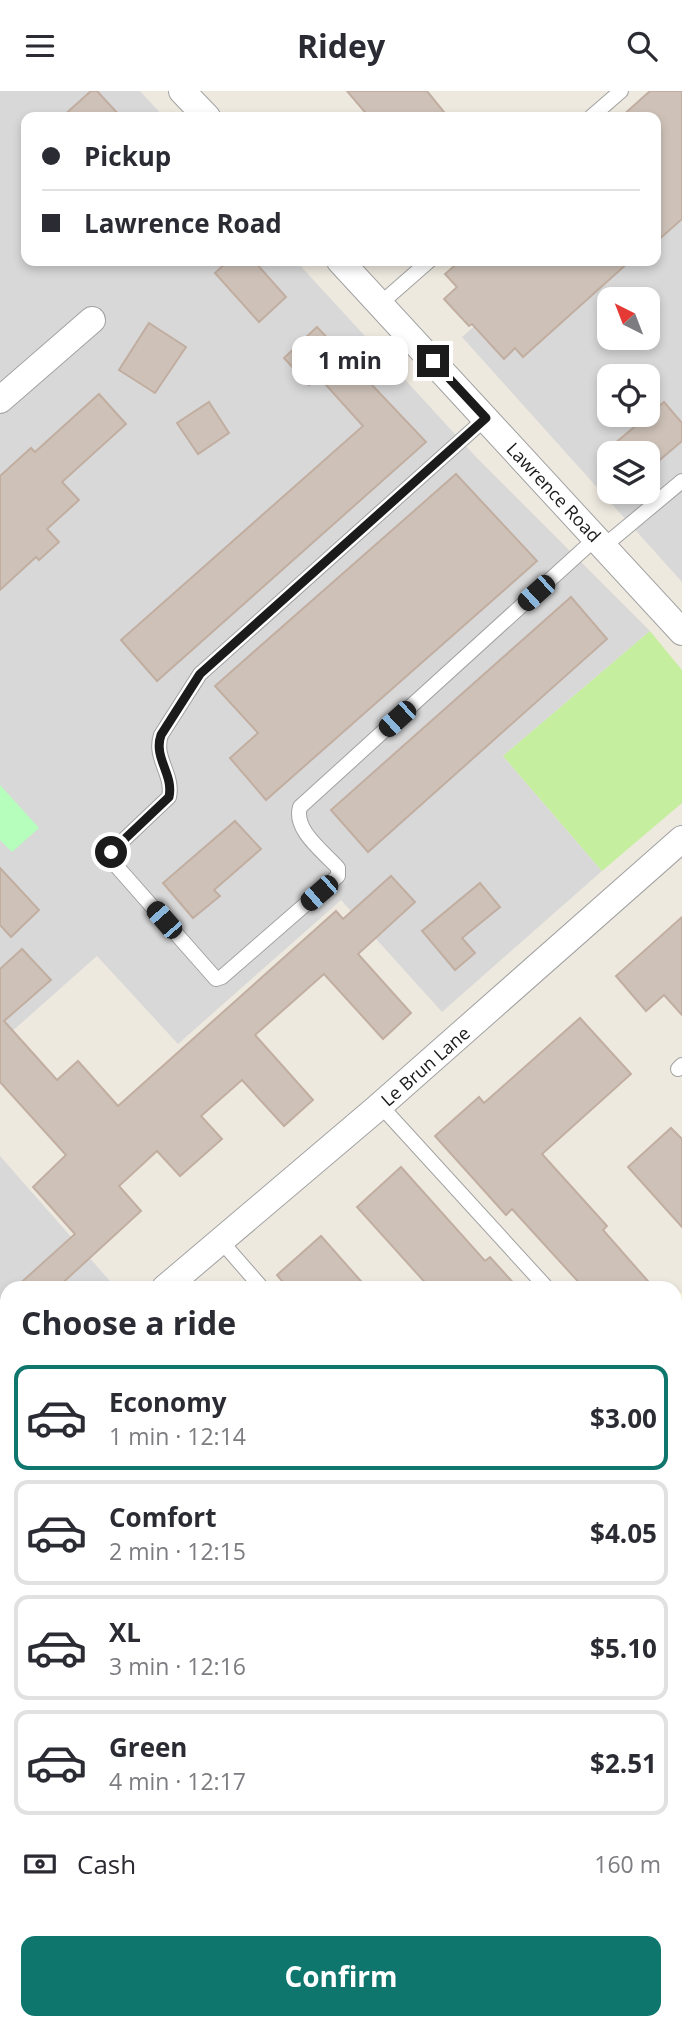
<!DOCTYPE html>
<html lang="en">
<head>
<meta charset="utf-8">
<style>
	:root { --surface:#fff; --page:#f7f7f7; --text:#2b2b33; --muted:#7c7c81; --line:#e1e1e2; --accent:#0f766e }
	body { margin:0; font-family:"Open Sans",sans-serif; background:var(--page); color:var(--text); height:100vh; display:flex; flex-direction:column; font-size:26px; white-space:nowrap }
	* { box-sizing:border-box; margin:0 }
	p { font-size:23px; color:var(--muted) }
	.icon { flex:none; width:38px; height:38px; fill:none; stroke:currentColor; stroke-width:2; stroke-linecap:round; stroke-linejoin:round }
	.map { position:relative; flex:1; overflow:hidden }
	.sheet { position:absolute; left:0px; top:1190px; width:682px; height:749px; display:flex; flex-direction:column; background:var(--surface); border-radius:21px 21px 0 0; box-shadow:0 4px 10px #0003 }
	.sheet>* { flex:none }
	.banner { position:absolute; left:21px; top:21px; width:640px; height:154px; border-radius:14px; box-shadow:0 4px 10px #0003; display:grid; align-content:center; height:154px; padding:0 21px; background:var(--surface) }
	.needle { width:46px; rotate:318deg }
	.fabs { position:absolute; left:597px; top:196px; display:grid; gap:14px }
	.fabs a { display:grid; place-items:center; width:63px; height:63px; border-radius:14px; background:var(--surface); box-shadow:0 4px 10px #0003; font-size:35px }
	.end { position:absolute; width:32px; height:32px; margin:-16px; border:9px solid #1b1b1b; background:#fff; box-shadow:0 0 0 4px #fff }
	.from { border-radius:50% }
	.bubble { position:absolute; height:49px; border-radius:14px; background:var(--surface); box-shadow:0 4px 10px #0003; font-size:23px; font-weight:700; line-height:49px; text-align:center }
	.car { position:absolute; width:21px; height:42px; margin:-21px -10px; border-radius:9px; box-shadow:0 0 5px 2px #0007; background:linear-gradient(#222 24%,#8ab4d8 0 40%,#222 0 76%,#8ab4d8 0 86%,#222 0) }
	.banner b { display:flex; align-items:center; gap:24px; height:66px; font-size:26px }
	.banner b+b { border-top:2px solid var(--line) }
	.banner i { width:18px; height:18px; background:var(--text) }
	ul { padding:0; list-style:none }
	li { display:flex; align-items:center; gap:21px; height:105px; margin:0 14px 10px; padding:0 7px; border:4px solid var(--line); border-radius:14px }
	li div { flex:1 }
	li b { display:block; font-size:26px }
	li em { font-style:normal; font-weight:700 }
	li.current { border-color:var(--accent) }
	li>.icon { width:63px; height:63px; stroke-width:1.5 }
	h2 { padding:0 21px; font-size:32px; line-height:84px }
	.pay { display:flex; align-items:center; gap:18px; height:77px; padding:0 21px; font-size:26px }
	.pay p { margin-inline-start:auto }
	.primary-button { display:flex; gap:14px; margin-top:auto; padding:14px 21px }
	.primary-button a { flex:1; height:80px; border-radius:14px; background:var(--accent); color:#fff; font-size:28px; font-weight:700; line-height:80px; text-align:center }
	header { display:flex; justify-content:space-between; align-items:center; height:91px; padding:0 21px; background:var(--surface); font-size:32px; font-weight:700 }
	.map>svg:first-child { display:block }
	.residential { fill:#d9d8d8; fill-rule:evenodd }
	.education { fill:#ffffd7 }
	.grass { fill:#c6ee9f }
	.park { fill:#b6febc }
	.pitch { fill:#75e5b9 }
	.building { fill:#cec2b8; stroke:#c1aea1; stroke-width:2 }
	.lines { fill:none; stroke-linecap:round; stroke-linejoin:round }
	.service-casing { stroke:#a2a2a2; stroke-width:16 }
	.minor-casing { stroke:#a2a2a2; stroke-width:28 }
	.service { stroke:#fff; stroke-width:14 }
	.minor { stroke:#fff; stroke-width:26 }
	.route { stroke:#1b1b1b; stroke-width:9 }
	.labels { text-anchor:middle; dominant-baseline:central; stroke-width:5; stroke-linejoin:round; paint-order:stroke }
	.street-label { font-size:18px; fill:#1b1b1b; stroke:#fff }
</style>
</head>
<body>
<header><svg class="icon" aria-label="menu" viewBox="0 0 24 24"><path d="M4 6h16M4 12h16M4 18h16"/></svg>Ridey<svg class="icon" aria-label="search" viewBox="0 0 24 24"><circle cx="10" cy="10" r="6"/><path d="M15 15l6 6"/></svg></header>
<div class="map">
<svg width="682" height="1939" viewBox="0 0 682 1939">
	<rect width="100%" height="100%" fill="#eee9df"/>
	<g class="residential">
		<polygon points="0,0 140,0 164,26 26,26 26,170 296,170 477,367 650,540 503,665 602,780 442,921 341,809 178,953 97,865 0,951"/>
		<path d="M682,50V491L462,246L547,170H656V73ZM609,208H648V247H609ZM609,285H648V324H609ZM609,362H648V401H609Z"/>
		<polygon points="0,1065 116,1197 7,1197 7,1298 0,1304"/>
		<polygon points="676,1635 682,1642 682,1784 676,1790"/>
		<polygon points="7,1801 7,1932 513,1932 505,1939 0,1939 0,1807"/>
	</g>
	<g class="education">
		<polygon points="682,1201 682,1642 676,1635 676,1207"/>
		<polygon points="682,1784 682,1939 506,1939 513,1932 676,1932 676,1790"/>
	</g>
	<polygon class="grass" points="650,540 682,579 682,712 602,780 503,665"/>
	<polygon class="park" points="0,694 39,737 12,761 0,749"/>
	<polygon class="pitch" points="682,1251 682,1494 676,1487 676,1257"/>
	<g class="building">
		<polygon points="91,0 97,0 121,26 62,26"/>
		<polygon points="347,0 427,0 448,26 369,26"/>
		<polygon points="650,0 682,0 682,128 656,151 656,26 621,26"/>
		<polygon points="228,170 254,170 286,206 259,231 215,182"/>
		<polygon points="460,170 630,170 523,266 515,257 504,268 472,233 469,235 444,208 457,196 445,183"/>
		<polygon points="149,232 186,256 155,302 119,279"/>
		<polygon points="317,236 426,351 157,590 121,549 363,335 318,285 309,294 284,267"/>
		<polygon points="99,303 126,333 62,391 79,409 47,438 59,451 39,469 36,466 0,499 0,385 31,357 35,361"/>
		<polygon points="209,311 229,342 198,363 177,332"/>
		<polygon points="664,311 682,332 682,350 648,379 648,362 609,362 609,376 600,365"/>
		<polygon points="456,383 537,470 266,709 230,667 258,642 215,595"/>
		<polygon points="571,506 607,548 368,761 331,719"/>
		<polygon points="235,730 261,758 214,799 220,805 193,827 163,792"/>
		<polygon points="0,777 39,819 11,846 0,834"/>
		<polygon points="391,785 415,811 358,863 411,922 383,948 324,883 255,944 313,1009 284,1035 242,989 201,1025 222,1048 180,1085 157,1060 119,1095 141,1120 57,1197 15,1197 75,1143 33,1096 66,1064 0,991 0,878 22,858 51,889 4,930 57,989 78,970 118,1015 336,820 343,828"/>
		<polygon points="480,792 500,816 462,847 475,862 455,879 422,840"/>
		<polygon points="682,826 682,924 664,904 646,920 616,885"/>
		<polygon points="580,927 631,983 542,1063 607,1135 603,1139 654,1197 584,1197 512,1118 506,1124 435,1045 479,1006 484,1012"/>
		<polygon points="671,1037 682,1048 682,1136 628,1076"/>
		<polygon points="401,1076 485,1170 490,1166 518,1197 430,1197 357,1116"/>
		<polygon points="321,1145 367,1197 288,1197 277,1184"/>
	</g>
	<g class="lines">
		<defs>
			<g id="service">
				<polyline points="591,26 621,0"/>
				<polyline points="380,213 429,170"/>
				<path d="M486,327L200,583L161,644C153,667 174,683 169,706L111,761L112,770L216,888L222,886L338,785V777C324,761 293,739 300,716L596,447"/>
				<polyline points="604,455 682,390"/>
				<polyline points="678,978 682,974"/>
				<polyline points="380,1014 547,1197"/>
				<polyline points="221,1150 262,1197"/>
				<polyline points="0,1703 7,1697"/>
				<polyline points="676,1852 682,1846"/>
				<polyline points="659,1932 665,1939"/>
				<polyline points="580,1939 588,1932"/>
			</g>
			<g id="minor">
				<polyline points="182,0 207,26"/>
				<polyline points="340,170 682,541"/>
				<polyline points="0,309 92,229"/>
				<polyline points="165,1197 376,1018 682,748"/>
				<polyline points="0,1341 7,1335"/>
				<polyline points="177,1939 185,1932"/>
			</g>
		</defs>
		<use href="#service" class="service-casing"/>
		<use href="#minor" class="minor-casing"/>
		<use href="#service" class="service"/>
		<use href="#minor" class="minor"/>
	</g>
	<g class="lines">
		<path class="route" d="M111,761L169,706C174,683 153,667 161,644L200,583L486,327L433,270"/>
	</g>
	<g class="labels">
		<g class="street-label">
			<text transform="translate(554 401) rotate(47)">Lawrence Road</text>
			<text transform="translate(425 975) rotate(-41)">Le Brun Lane</text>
		</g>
	</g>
</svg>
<div class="fabs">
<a><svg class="needle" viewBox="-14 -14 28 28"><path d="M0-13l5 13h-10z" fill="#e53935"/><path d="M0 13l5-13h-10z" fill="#7c7c81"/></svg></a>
<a><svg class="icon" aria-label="locate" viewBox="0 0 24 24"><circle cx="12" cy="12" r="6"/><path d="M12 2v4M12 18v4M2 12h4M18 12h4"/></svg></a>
<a><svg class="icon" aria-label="layers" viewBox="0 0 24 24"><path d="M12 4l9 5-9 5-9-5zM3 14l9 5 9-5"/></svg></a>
</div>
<i class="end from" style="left:111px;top:761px"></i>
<i class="end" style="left:433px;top:270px"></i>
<div class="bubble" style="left:292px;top:245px;width:116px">1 min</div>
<i class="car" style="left:536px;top:502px;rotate:228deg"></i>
<i class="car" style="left:397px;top:628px;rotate:228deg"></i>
<i class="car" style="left:319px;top:802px;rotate:229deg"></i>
<i class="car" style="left:164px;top:829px;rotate:319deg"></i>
<div class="banner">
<b><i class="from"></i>Pickup</b>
<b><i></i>Lawrence Road</b>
</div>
<section class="sheet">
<h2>Choose a ride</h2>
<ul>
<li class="current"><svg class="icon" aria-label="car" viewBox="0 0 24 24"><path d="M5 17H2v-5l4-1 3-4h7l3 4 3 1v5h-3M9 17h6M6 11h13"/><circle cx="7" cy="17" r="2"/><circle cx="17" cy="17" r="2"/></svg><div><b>Economy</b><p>1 min · 12:14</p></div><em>$3.00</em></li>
<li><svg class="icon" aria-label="car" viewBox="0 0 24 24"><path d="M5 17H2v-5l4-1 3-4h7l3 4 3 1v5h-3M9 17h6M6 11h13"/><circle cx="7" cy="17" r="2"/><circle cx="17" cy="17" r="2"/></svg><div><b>Comfort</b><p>2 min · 12:15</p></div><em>$4.05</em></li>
<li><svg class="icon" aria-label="car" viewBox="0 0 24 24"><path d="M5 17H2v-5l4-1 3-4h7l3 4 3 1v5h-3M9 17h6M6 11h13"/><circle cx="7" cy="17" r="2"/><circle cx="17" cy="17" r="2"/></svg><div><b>XL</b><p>3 min · 12:16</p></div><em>$5.10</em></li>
<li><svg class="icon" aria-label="car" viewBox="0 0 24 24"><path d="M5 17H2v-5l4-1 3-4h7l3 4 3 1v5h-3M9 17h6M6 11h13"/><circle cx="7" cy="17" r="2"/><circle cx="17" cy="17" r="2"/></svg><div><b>Green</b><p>4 min · 12:17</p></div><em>$2.51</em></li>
</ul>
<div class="pay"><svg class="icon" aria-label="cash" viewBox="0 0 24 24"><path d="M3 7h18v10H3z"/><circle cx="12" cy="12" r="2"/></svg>Cash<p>160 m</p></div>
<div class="primary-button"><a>Confirm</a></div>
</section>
</div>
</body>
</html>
